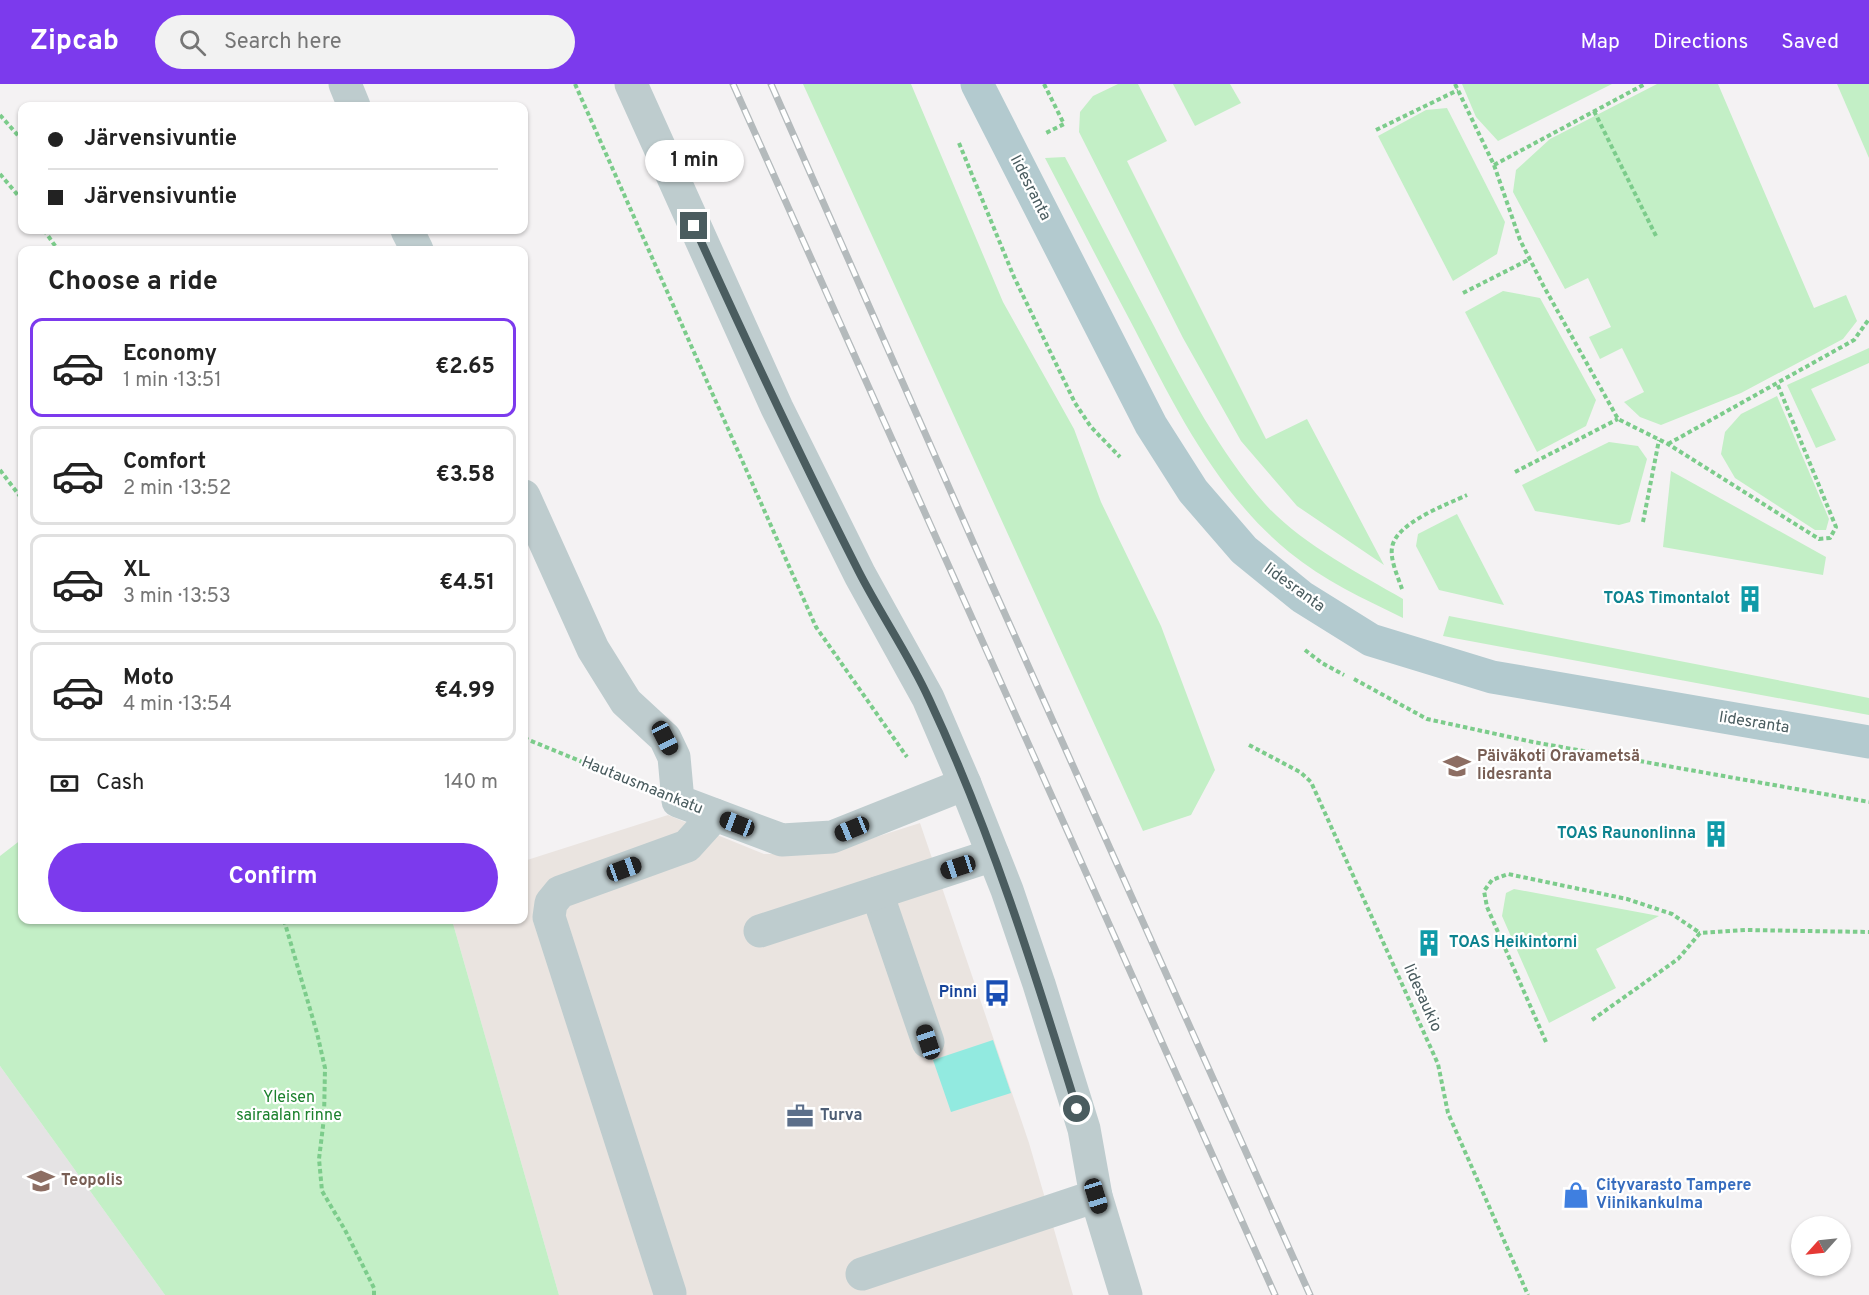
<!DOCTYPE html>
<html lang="en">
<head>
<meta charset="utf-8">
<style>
	:root { --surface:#fff; --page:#f2f2f2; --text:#222; --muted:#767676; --line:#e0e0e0; --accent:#7c3aed }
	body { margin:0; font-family:Overpass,sans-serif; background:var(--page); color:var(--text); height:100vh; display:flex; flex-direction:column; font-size:22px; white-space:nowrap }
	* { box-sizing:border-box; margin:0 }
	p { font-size:20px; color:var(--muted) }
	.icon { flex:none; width:33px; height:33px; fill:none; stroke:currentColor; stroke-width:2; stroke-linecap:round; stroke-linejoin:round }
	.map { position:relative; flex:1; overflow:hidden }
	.side { position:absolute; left:18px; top:162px; width:510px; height:678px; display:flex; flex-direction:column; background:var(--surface); border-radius:12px; box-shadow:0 2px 4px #0004 }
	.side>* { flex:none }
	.hud { position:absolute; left:18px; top:18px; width:510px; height:132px; border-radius:12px; box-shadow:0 2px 4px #0004; display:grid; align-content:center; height:132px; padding:0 30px; background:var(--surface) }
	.needle { width:39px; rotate:243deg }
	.fabs { position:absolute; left:1791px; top:1132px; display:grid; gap:12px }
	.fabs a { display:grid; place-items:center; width:60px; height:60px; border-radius:50%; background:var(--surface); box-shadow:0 2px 4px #0004; font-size:30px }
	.end { position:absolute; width:27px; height:27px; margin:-14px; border:8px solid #4a5c5f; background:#fff; box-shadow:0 0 0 3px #fff }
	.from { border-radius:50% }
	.bubble { position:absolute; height:42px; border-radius:21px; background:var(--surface); box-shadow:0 2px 4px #0004; font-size:20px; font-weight:700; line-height:42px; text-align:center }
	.car { position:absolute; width:18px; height:36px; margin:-18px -9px; border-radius:8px; box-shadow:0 0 4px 2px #0007; background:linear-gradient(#222 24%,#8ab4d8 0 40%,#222 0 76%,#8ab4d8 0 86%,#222 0) }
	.hud b { display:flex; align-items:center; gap:21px; height:57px; font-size:22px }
	.hud b+b { border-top:2px solid var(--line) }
	.hud i { width:15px; height:15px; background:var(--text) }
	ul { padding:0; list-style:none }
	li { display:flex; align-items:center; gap:18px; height:99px; margin:0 12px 9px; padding:0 18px; border:3px solid var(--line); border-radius:12px }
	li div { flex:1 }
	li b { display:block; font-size:22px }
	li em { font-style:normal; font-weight:700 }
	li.active { border-color:var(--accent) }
	li>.icon { width:54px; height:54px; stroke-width:1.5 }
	h2 { padding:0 30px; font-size:27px; line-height:72px }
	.pay { display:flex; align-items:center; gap:15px; height:66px; padding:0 30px; font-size:22px }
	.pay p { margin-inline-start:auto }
	.action { display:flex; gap:12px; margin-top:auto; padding:12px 30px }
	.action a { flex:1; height:69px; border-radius:36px; background:var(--accent); color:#fff; font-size:24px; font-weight:700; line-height:69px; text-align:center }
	header { display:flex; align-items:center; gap:36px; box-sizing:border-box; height:84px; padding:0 30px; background:var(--accent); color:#fff }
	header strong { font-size:28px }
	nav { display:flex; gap:33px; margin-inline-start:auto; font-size:21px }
	.search { width:420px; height:54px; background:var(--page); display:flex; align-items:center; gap:15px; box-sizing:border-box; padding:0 21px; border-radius:33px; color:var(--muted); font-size:22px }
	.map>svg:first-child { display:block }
	.commercial { fill:#eae4e0 }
	.education { fill:#e5e3e4 }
	.green { fill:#c3efc6 }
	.water { fill:#92eae0 }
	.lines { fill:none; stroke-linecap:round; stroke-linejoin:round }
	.path { stroke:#7ccc8b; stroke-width:4; stroke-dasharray:4.5 3; stroke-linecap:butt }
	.minor { stroke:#beccce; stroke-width:33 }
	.major { stroke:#b3cacf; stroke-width:33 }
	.rail-casing { stroke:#b4babc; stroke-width:7 }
	.rail { stroke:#fff; stroke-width:4.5; stroke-dasharray:14; stroke-linecap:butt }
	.route { stroke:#4a5c5f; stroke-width:8 }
	.labels { text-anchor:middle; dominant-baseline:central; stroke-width:4.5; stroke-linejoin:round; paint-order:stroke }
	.street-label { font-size:16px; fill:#4a5c5f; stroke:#fff }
	.culture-label { font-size:16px; font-weight:bold; fill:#0d838f; stroke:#fff; text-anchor:end }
	.education-label { font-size:16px; font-weight:bold; fill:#785e54; stroke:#fff; text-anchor:start }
	.transit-label { font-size:16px; font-weight:bold; fill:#164399; stroke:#fff; text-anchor:end }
	.park-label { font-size:16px; fill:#1b802d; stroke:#fff }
	.service-label { font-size:16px; font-weight:bold; fill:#4e5e75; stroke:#fff; text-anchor:start }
	.shop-label { font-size:16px; font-weight:bold; fill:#366cbe; stroke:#fff; text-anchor:start }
</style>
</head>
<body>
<header>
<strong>Zipcab</strong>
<div class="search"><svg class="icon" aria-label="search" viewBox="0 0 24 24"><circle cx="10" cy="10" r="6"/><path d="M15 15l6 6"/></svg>Search here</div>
<nav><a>Map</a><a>Directions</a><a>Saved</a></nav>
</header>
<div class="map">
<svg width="1869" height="1211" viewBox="0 0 1869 1211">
	<rect width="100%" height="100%" fill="#f4f2f3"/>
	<polygon class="commercial" points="668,731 764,770 823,770 920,739 1029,1059 1073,1211 559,1211 452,836 524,836 524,777"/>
	<polygon class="education" points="0,982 165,1211 0,1211"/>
	<g class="green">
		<polygon points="803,0 911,0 1003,218 1074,345 1101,418 1161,542 1215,686 1191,731 1143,747"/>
		<polygon points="1118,0 1138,0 1167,57 1127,77 1266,355 1307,335 1384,481 1297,422 1241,357 1183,254 1079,48 1080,28 1093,12"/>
		<polygon points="1173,0 1230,0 1241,19 1195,42"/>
		<polygon points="1462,0 1612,0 1498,57 1476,33"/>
		<polygon points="1657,0 1718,0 1814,224 1846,211 1857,237 1843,255 1741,309 1661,341 1640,333 1624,318 1644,308 1622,264 1600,275 1589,253 1611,243 1588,194 1565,205 1513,108 1516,86 1550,55"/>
		<polygon points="1837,0 1869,0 1869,74"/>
		<polygon points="1447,24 1505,138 1497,170 1453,197 1378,52 1426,26"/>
		<path d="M1065,73C1095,129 1124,186 1154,242C1186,304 1219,367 1265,420C1299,458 1359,490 1403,515V534C1364,515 1323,496 1289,468C1217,409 1176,325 1134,244C1104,188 1075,131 1045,74Z"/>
		<polygon points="1503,207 1540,214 1596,316 1586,342 1537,368 1465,228"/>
		<polygon points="1869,264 1869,279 1811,305 1836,356 1816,364 1787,301"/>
		<polygon points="1777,312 1829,435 1826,446 1815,446 1735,394 1721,370 1725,348 1741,330"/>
		<polygon points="1609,358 1638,362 1647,375 1630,438 1619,441 1535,427 1522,401"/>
		<polygon points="1671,387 1826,473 1823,491 1663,463"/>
		<polygon points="1457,430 1504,521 1439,506 1416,462 1418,450"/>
		<polygon points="1449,532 1869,614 1869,631 1443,552"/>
		<polygon points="22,755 22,836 452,836 559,1211 165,1211 0,982 0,772"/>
		<polygon points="1514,805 1659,832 1596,865 1616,904 1549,939 1502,832 1506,809"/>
	</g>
	<polygon class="water" points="993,956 1011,1009 951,1028 933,976"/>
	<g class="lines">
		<g class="path">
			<polyline points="575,0 816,543 907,673"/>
			<polyline points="1044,0 1064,40 1046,49"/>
			<polyline points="1455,0 1494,81 1520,156 1543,201 1618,335 1668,360 1819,455 1830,454 1836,443 1777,299"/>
			<polyline points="1594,27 1657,154"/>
			<polyline points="0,31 22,56"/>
			<polyline points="1376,46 1458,6"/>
			<polyline points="959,59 1014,193 1075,319 1091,343 1120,373"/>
			<polyline points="1494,81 1645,0"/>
			<polyline points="0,90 22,116"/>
			<polyline points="44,146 58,166"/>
			<polyline points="1463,209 1530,175"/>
			<polyline points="1668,360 1854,256 1869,235"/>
			<polyline points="0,386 22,415"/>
			<polyline points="1515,388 1618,335"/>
			<polyline points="1643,438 1659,356"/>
			<path d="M1402,505C1398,493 1390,476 1392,464C1395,439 1446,421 1467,411"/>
			<polyline points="1305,566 1322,579 1344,591"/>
			<polyline points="1354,595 1427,635 1533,658 1869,718"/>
			<polyline points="524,654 636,700"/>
			<polyline points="1249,661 1300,688 1311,698 1438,980 1448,1029 1528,1211"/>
			<polyline points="284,836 317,949 325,984 324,1034 319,1075 322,1107 345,1146 374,1204 374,1211"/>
			<polyline points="1592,936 1678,875 1700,849 1745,846 1869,848"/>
			<polyline points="1546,958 1487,823 1484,807 1492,796 1508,790 1627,815 1672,830 1700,849"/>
		</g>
		<g class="minor">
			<polyline points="345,0 354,22"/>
			<polyline points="631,0 777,324 860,491 928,614 965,700 1007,806 1039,900 1084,1045 1096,1112 1126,1211"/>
			<polyline points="407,146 417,166"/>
			<polyline points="524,412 593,565 626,618 665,654 674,673 678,717 782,756 832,753 965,700"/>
			<polyline points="877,809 928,958"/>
			<polyline points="760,847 993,771"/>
			<polyline points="862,1190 1096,1112"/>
			<polyline points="670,1209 549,833 551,819 560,808 687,762 715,731"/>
		</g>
		<polyline class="major" points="977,0 1151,341 1193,407 1244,466 1302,513 1371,556 1492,593 1869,658"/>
		<defs>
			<g id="rail">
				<polyline points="733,0 1275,1211"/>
				<polyline points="771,0 992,501 1310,1211"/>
			</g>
		</defs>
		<use href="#rail" class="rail-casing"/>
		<use href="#rail" class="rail"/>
	</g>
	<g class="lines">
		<path class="route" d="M694,142C747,259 801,374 859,488C881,531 909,571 929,615C991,747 1034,886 1077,1025"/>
	</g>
	<defs>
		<symbol id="building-bare" viewBox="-9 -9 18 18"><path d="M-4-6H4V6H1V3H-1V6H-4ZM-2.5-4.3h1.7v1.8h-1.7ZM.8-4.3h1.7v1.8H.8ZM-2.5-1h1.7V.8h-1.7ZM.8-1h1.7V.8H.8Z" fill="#0f9aa8" stroke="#fff" stroke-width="2.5" paint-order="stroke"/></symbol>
		<symbol id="school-bare" viewBox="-9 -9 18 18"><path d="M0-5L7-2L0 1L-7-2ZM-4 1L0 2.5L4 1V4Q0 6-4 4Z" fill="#8d6e63" stroke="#fff" stroke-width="2.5" paint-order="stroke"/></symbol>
		<symbol id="bus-bare" viewBox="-9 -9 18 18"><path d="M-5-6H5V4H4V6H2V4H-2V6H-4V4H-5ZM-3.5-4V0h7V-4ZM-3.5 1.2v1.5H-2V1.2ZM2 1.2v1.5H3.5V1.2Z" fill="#1a4fb4" stroke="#fff" stroke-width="2.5" paint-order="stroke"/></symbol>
		<symbol id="office-bare" viewBox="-9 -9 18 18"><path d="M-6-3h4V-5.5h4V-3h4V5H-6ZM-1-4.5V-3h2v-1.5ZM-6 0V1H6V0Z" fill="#5c6f8a" stroke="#fff" stroke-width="2.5" paint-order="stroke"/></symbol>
		<symbol id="university-bare" viewBox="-9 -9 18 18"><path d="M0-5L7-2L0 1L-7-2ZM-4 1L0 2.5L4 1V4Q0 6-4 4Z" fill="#8d6e63" stroke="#fff" stroke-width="2.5" paint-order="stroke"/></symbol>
		<symbol id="shop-bare" viewBox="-9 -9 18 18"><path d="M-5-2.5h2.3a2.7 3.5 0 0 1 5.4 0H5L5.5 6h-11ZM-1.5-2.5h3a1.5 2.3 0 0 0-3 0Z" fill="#3f7fe0" stroke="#fff" stroke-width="2.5" paint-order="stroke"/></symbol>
	</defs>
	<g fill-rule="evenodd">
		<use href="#building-bare" x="1731" y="496" width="38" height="38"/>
		<use href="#school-bare" x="1438" y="663" width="38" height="38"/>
		<use href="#building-bare" x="1697" y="731" width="38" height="38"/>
		<use href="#building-bare" x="1410" y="840" width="38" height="38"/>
		<use href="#bus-bare" x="978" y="890" width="38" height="38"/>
		<use href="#office-bare" x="781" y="1013" width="38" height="38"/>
		<use href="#university-bare" x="22" y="1078" width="38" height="38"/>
		<use href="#shop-bare" x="1557" y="1092" width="38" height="38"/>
	</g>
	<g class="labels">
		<g class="street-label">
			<text transform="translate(1030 104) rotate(63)">Iidesranta</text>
			<text transform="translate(1294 504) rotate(36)">Iidesranta</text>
			<text transform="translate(1754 639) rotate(9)">Iidesranta</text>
			<text transform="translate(642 702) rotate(22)">Hautausmaankatu</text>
			<text transform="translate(1422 914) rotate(66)">Iidesaukio</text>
		</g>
		<g class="culture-label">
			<text x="1730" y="515">TOAS Timontalot</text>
			<text x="1696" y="750">TOAS Raunonlinna</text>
			<text x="1449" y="859" text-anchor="start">TOAS Heikintorni</text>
		</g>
		<g class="education-label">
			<text x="1477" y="673">Päiväkoti Oravametsä<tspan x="1477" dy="18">Iidesranta</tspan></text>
			<text x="61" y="1097">Teopolis</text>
		</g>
		<g class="transit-label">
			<text x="977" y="909">Pinni</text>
		</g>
		<g class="park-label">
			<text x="289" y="1014">Yleisen<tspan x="289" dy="18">sairaalan rinne</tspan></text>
		</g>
		<g class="service-label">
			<text x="820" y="1032">Turva</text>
		</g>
		<g class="shop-label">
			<text x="1596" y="1102">Cityvarasto Tampere<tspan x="1596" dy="18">Viinikankulma</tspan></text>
		</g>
	</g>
</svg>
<div class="fabs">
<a><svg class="needle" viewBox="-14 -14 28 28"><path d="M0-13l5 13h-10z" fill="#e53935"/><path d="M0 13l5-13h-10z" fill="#767676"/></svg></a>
</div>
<i class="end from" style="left:1077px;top:1025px"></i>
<i class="end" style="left:694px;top:142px"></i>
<div class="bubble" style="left:645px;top:56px;width:99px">1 min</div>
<i class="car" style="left:665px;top:654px;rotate:153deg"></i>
<i class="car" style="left:737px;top:740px;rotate:291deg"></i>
<i class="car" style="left:852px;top:745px;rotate:248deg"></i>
<i class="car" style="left:958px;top:783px;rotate:252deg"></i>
<i class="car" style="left:624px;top:785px;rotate:70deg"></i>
<i class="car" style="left:928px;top:958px;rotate:342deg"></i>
<i class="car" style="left:1096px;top:1112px;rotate:163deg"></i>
<div class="hud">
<b><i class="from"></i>Järvensivuntie</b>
<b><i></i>Järvensivuntie</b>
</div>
<section class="side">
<h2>Choose a ride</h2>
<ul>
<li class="active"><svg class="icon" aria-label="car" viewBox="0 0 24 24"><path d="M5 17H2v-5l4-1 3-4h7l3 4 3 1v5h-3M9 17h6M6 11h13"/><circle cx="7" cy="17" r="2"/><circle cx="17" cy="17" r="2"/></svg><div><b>Economy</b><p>1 min · 13:51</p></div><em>€2.65</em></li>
<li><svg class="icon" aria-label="car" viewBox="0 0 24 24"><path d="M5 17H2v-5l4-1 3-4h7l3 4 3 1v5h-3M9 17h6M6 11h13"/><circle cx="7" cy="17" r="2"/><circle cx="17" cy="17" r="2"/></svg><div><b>Comfort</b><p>2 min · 13:52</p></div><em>€3.58</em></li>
<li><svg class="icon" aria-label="car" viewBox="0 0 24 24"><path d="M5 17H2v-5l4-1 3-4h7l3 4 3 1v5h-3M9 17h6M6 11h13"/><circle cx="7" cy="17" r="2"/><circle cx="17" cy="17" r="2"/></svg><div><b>XL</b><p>3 min · 13:53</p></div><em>€4.51</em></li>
<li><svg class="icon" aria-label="car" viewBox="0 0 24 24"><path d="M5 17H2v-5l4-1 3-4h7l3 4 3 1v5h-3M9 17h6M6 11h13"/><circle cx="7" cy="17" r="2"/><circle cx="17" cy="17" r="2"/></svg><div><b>Moto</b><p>4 min · 13:54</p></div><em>€4.99</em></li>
</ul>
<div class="pay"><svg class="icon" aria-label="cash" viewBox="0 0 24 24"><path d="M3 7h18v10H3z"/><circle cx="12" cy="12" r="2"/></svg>Cash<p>140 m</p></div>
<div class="action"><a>Confirm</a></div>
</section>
</div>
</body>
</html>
